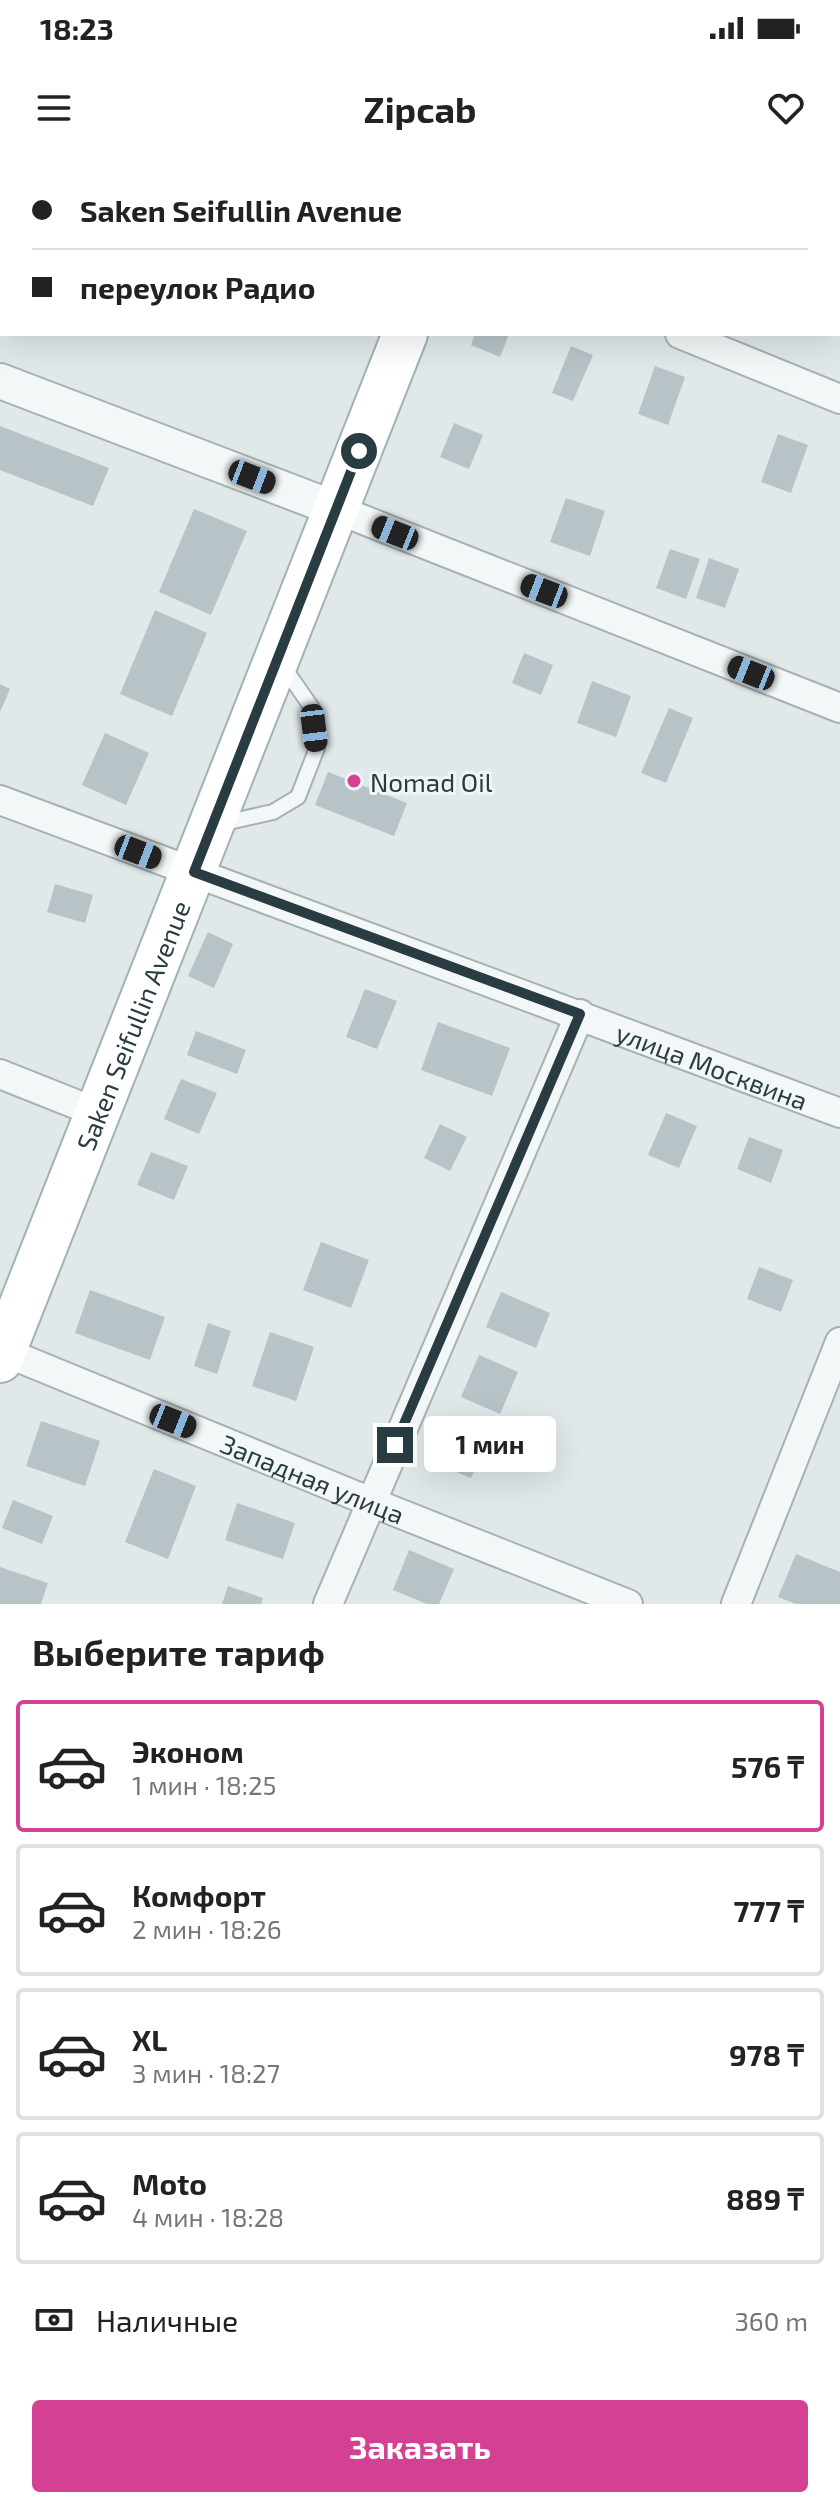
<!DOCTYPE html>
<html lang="ru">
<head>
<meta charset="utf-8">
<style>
	:root { --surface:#fff; --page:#f2f2f2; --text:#222; --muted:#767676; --line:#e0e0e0; --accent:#d44092 }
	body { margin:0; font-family:"Exo 2",sans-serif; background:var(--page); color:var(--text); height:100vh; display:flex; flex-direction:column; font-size:30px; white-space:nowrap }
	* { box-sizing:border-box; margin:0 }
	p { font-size:26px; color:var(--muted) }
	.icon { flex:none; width:44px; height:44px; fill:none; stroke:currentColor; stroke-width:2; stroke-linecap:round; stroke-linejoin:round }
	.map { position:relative; height:1444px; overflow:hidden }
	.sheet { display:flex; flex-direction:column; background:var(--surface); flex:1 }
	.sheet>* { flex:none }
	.hud { position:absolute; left:0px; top:0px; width:840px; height:176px; box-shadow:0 8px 32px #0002; display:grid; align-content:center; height:176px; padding:0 32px; background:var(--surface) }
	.end { position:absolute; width:36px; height:36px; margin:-18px; border:10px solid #283c42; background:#fff; box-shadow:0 0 0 4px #fff }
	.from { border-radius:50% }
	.bubble { position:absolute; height:56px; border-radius:8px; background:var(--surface); box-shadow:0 8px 32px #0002; font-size:26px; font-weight:700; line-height:56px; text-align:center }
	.car { position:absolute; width:24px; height:48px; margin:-24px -12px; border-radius:10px; box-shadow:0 0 6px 2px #0007; background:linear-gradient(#222 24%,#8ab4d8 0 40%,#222 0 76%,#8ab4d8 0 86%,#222 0) }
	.hud b { display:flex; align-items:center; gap:28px; height:76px; font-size:30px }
	.hud b+b { border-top:2px solid var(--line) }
	.hud i { width:20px; height:20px; background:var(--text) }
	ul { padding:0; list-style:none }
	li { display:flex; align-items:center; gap:24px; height:132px; margin:0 16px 12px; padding:0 16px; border:4px solid var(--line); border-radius:8px }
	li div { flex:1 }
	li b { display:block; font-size:30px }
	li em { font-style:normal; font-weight:700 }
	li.active { border-color:var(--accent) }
	li>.icon { width:72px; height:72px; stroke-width:1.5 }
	h2 { padding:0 32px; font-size:36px; line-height:96px }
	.pay { display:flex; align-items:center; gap:20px; height:88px; padding:0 32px; font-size:30px }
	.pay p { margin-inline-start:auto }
	.action { display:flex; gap:16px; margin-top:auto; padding:16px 32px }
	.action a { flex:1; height:92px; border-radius:8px; background:var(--accent); color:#fff; font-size:32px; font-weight:700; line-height:92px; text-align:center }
	.status { display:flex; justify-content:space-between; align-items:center; height:56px; padding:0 40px; background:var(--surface); direction:ltr }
	.status svg { height:22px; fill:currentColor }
	header { display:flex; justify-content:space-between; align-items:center; height:104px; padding:0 32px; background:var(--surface); font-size:36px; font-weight:700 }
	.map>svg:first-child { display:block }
	.building { fill:#b7c3c7 }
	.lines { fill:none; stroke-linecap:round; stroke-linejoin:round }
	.service-casing { stroke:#a5b1b4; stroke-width:18 }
	.minor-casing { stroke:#a5b1b4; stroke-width:32 }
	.tertiary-casing { stroke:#a5b1b4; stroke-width:38 }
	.primary-casing { stroke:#9fb2b6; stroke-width:48 }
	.service { stroke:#f3f7f8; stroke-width:14 }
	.minor { stroke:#f3f7f8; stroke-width:28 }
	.tertiary { stroke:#f3f7f8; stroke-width:34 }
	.primary { stroke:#fff; stroke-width:44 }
	.route { stroke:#283c42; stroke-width:10 }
	.poi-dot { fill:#d44092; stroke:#f0f6f7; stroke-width:3 }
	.labels { text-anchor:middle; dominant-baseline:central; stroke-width:6; stroke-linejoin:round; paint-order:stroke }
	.poi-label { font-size:26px; fill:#283c42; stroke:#f0f6f7; text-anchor:start }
	.street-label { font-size:26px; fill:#283c42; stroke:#f0f6f7 }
</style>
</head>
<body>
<div class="status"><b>18:23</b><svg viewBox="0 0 49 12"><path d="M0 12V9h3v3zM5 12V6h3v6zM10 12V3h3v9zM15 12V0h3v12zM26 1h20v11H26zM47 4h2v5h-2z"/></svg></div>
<header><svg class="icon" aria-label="menu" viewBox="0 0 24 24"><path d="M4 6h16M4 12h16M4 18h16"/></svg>Zipcab<svg class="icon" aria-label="heart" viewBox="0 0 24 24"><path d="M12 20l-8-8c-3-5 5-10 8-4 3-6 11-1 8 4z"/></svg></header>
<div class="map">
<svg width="840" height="1444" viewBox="0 0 840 1444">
	<rect width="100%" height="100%" fill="#e0e8ea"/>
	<g class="building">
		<polygon points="475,174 509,174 500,197 471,185"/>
		<polygon points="571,186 593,195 573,241 552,233"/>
		<polygon points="655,206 685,217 668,265 638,254"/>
		<polygon points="454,263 483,275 469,309 440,297"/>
		<polygon points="0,266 109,308 93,346 0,310"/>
		<polygon points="778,274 808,285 791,333 761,322"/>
		<polygon points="566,338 605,351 590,396 550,382"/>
		<polygon points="194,349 247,371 211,455 159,432"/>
		<polygon points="670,389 700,399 686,439 656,428"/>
		<polygon points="709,398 739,409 725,448 696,438"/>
		<polygon points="155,450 207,473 172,556 120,534"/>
		<polygon points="524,493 553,505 541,535 512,523"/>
		<polygon points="592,521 631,536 616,577 577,563"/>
		<polygon points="0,524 10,529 0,552"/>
		<polygon points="669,548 693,558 666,623 641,613"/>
		<polygon points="105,573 149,593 126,645 82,625"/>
		<polygon points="328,612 407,643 394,676 315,645"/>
		<polygon points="55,724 93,735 85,763 47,752"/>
		<polygon points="208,772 233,784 214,828 188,816"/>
		<polygon points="365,829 397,841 377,889 346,877"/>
		<polygon points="438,862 510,888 492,936 421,910"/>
		<polygon points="196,871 246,890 237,914 187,895"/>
		<polygon points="181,919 217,933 199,974 164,959"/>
		<polygon points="666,953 697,966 679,1008 648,995"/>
		<polygon points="440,964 467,977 450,1011 424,998"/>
		<polygon points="749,977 783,990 771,1023 737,1009"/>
		<polygon points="151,992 188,1006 174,1040 137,1025"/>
		<polygon points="321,1082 369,1100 351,1148 303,1130"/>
		<polygon points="759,1107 793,1120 781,1152 747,1139"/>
		<polygon points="90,1130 165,1157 150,1200 75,1173"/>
		<polygon points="501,1132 550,1153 536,1188 486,1167"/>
		<polygon points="208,1163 231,1171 217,1214 194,1206"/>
		<polygon points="270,1172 314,1187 296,1241 252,1226"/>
		<polygon points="479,1195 518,1212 500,1254 461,1237"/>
		<polygon points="41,1261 100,1281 85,1326 26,1306"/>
		<polygon points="448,1271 485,1286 471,1318 434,1303"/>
		<polygon points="154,1309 196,1326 168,1399 125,1382"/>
		<polygon points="13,1340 53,1356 42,1384 2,1368"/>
		<polygon points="237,1343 295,1363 283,1399 225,1380"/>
		<polygon points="409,1390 454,1409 439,1444 427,1444 393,1430"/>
		<polygon points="796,1394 840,1412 840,1444 796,1444 778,1437"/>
		<polygon points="0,1407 48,1423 41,1444 0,1444"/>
		<polygon points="228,1426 263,1438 261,1444 222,1444"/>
	</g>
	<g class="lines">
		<defs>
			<g id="service">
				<polyline points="348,2 349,0"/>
				<polyline points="220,664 273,652 298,637 317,588 312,548 283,506"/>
			</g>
			<g id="minor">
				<polyline points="245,0 250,2"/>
				<polyline points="779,2 780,0"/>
				<polyline points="680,174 840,239"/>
				<polyline points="336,349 840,548"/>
				<path id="s1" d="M0,640L840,953"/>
				<polyline points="0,914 98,953"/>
				<path id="s2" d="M0,1190L371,1342L628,1444"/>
				<polyline points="328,1444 580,854"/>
				<polyline points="736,1444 840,1182"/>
			</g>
			<polyline id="tertiary" points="0,221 336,349"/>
			<g id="primary">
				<polyline points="464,2 464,0"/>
				<path id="s3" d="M0,1200L405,174"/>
			</g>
		</defs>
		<use href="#service" class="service-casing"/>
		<use href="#minor" class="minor-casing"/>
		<use href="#tertiary" class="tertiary-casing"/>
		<use href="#primary" class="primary-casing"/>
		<use href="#service" class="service"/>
		<use href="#minor" class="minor"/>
		<use href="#tertiary" class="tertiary"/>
		<use href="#primary" class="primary"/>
	</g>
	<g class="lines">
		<polyline class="route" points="359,291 194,712 580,854 395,1285"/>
	</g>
	<circle class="poi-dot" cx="354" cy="621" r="8"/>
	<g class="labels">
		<g class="poi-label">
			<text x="370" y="621">Nomad Oil</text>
		</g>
		<g class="street-label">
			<text stroke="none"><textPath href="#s3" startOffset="360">Saken Seifullin Avenue</textPath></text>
			<text stroke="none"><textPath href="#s1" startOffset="760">улица Москвина</textPath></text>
			<text stroke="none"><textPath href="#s2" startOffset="338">Западная улица</textPath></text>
		</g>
	</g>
</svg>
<i class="end from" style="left:359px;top:291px"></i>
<i class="end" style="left:395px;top:1285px"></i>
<div class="bubble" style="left:424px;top:1256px;width:132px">1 мин</div>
<i class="car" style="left:252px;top:317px;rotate:111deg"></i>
<i class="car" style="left:395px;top:373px;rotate:292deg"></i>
<i class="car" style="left:544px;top:431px;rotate:291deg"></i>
<i class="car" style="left:751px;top:513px;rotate:292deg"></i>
<i class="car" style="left:314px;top:568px;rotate:173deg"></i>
<i class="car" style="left:138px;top:692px;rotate:111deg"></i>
<i class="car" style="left:173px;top:1261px;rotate:112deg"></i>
<div class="hud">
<b><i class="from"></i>Saken Seifullin Avenue</b>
<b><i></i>переулок Радио</b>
</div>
</div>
<section class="sheet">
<h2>Выберите тариф</h2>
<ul>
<li class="active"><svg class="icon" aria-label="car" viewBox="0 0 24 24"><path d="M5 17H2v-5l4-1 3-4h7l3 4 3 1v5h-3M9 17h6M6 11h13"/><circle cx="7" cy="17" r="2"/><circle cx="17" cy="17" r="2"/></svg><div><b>Эконом</b><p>1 мин · 18:25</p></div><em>576 ₸</em></li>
<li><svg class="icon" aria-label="car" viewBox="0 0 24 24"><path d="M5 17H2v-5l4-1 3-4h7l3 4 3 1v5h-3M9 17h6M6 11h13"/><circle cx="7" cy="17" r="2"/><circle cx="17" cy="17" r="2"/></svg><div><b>Комфорт</b><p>2 мин · 18:26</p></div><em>777 ₸</em></li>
<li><svg class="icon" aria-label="car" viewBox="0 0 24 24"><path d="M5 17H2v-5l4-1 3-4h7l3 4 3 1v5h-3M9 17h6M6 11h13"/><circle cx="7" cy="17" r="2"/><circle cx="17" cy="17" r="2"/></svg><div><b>XL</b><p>3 мин · 18:27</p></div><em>978 ₸</em></li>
<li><svg class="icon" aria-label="car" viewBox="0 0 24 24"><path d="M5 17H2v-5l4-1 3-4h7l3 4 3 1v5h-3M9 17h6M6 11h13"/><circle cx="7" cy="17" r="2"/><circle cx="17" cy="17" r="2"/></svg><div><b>Moto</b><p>4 мин · 18:28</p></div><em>889 ₸</em></li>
</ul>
<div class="pay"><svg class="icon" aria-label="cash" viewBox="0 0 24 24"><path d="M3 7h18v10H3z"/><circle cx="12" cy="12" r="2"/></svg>Наличные<p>360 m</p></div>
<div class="action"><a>Заказать</a></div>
</section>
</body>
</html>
